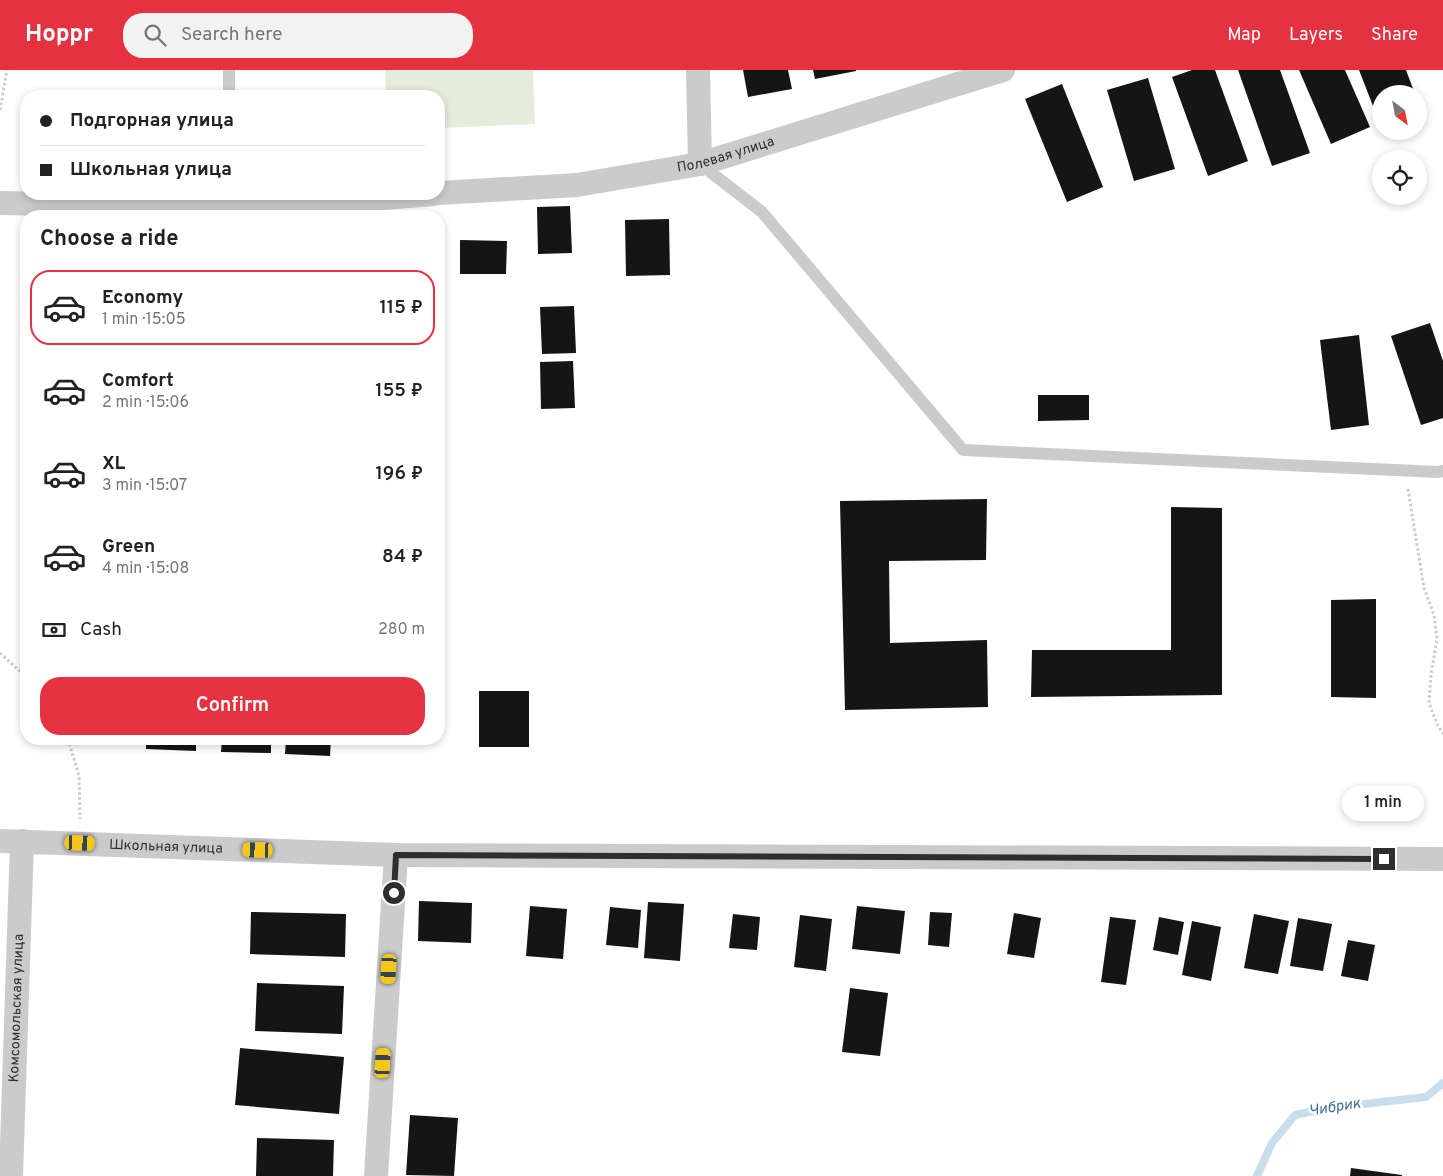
<!DOCTYPE html>
<html lang="en">
<head>
<meta charset="utf-8">
<style>
	:root { --surface:#fff; --page:#f2f2f2; --text:#222; --muted:#767676; --line:#e0e0e0; --accent:#e43241 }
	body { margin:0; font-family:Overpass,sans-serif; background:var(--page); color:var(--text); height:100vh; display:flex; flex-direction:column; font-size:19px; white-space:nowrap }
	* { box-sizing:border-box; margin:0 }
	p { font-size:16px; color:var(--muted) }
	.icon { flex:none; width:28px; height:28px; fill:none; stroke:currentColor; stroke-width:2; stroke-linecap:round; stroke-linejoin:round }
	.map { position:relative; flex:1; overflow:hidden }
	.side { position:absolute; left:20px; top:140px; width:425px; height:535px; display:flex; flex-direction:column; background:var(--surface); border-radius:20px; box-shadow:0 2px 8px #0003 }
	.side>* { flex:none }
	.hud { position:absolute; left:20px; top:20px; width:425px; height:110px; border-radius:20px; box-shadow:0 2px 8px #0003; display:grid; align-content:center; height:110px; padding:0 20px; background:var(--surface) }
	.needle { width:32px; rotate:148deg }
	.buttons { position:absolute; left:1372px; top:15px; display:grid; gap:10px }
	.buttons a { display:grid; place-items:center; width:55px; height:55px; border-radius:50%; background:var(--surface); box-shadow:0 2px 8px #0003; font-size:25px }
	.end { position:absolute; width:22px; height:22px; margin:-11px; border:6px solid #2e2e2e; background:#fff; box-shadow:0 0 0 2px #fff }
	.from { border-radius:50% }
	.bubble { position:absolute; height:35px; border-radius:18px; background:var(--surface); box-shadow:0 2px 8px #0003; font-size:16px; font-weight:600; line-height:35px; text-align:center }
	.car { position:absolute; width:15px; height:30px; margin:-15px -8px; border-radius:6px; box-shadow:0 0 4px 1px #0007; background:linear-gradient(#f5c518 24%,#345 0 40%,#f5c518 0 76%,#345 0 86%,#f5c518 0) }
	.hud b { display:flex; align-items:center; gap:18px; height:48px; font-size:19px }
	.hud b+b { border-top:1px solid var(--line) }
	.hud i { width:12px; height:12px; background:var(--text) }
	ul { padding:0; list-style:none }
	li { display:flex; align-items:center; gap:15px; height:75px; margin:0 10px 8px; padding:0 10px; border:2px solid transparent; border-radius:20px }
	li div { flex:1 }
	li b { display:block; font-size:19px }
	li em { font-style:normal; font-weight:600 }
	li.on { border-color:var(--accent) }
	li>.icon { width:45px; height:45px; stroke-width:1.5 }
	h2 { padding:0 20px; font-size:22px; line-height:60px }
	.pay { display:flex; align-items:center; gap:12px; height:55px; padding:0 20px; font-size:19px }
	.pay p { margin-inline-start:auto }
	.cta { display:flex; gap:10px; margin-top:auto; padding:10px 20px }
	.cta a { flex:1; height:58px; border-radius:20px; background:var(--accent); color:#fff; font-size:20px; font-weight:600; line-height:58px; text-align:center }
	header { display:flex; align-items:center; gap:30px; box-sizing:border-box; height:70px; padding:0 25px; background:var(--accent); color:#fff }
	header strong { font-size:24px }
	nav { display:flex; gap:28px; margin-inline-start:auto; font-size:18px }
	.search { width:350px; height:45px; background:var(--page); display:flex; align-items:center; gap:12px; box-sizing:border-box; padding:0 18px; border-radius:20px; color:var(--muted); font-size:19px }
	.map>svg:first-child { display:block }
	.green { fill:#e5ecdc }
	.lines { fill:none; stroke-linecap:round; stroke-linejoin:round }
	.stream { stroke:#c8deeb; stroke-width:8 }
	.building { fill:#151515 }
	.path { stroke:#cbcbcb; stroke-width:3; stroke-dasharray:2.5 2.5; stroke-linecap:butt }
	.lane { stroke:#cbcbcb; stroke-width:12 }
	.street { stroke:#cbcbcb; stroke-width:24 }
	.route { stroke:#2e2e2e; stroke-width:6 }
	.labels { text-anchor:middle; dominant-baseline:central; stroke-width:5; stroke-linejoin:round; paint-order:stroke }
	.street-label { font-size:14px; fill:#2e2e2e; stroke:#fff }
	.water-label { font-size:15px; font-style:italic; fill:#3d7090; stroke:#fff }
</style>
</head>
<body>
<header>
<strong>Hoppr</strong>
<div class="search"><svg class="icon" aria-label="search" viewBox="0 0 24 24"><circle cx="10" cy="10" r="6"/><path d="M15 15l6 6"/></svg>Search here</div>
<nav><a>Map</a><a>Layers</a><a>Share</a></nav>
</header>
<div class="map">
<svg width="1443" height="1106" viewBox="0 0 1443 1106">
	<rect width="100%" height="100%" fill="#fff"/>
	<polygon class="green" points="385,0 533,0 535,54 439,58 439,26 386,26"/>
	<g class="lines">
		<polyline class="stream" points="1257,1106 1272,1073 1295,1045 1328,1038 1426,1027 1443,1013"/>
	</g>
	<g class="building">
		<polygon points="743,0 788,0 792,19 748,27"/>
		<polygon points="813,0 856,0 856,1 815,9"/>
		<polygon points="1192,0 1215,0 1248,91 1208,106 1172,7"/>
		<polygon points="1238,0 1280,0 1310,83 1272,96"/>
		<polygon points="1299,0 1345,0 1370,57 1331,74"/>
		<polygon points="1359,0 1406,0 1415,24 1381,24 1381,48 1378,49"/>
		<polygon points="1148,8 1175,99 1134,111 1107,20"/>
		<polygon points="1062,14 1103,117 1067,132 1025,29"/>
		<polygon points="570,136 572,183 538,184 537,137"/>
		<polygon points="669,149 670,205 626,206 625,150"/>
		<polygon points="460,170 507,171 506,204 460,204"/>
		<polygon points="574,236 576,283 542,284 540,237"/>
		<polygon points="1430,253 1443,291 1443,348 1421,355 1391,266"/>
		<polygon points="1359,265 1369,355 1331,360 1320,270"/>
		<polygon points="573,291 575,338 541,339 540,292"/>
		<polygon points="1038,325 1089,325 1089,350 1038,351"/>
		<polygon points="987,429 986,490 889,491 890,573 987,570 988,637 845,640 840,431"/>
		<polygon points="1171,437 1222,438 1222,625 1031,627 1032,580 1171,580"/>
		<polygon points="1376,529 1376,628 1331,627 1331,530"/>
		<rect x="479" y="621" width="50" height="56"/>
		<polygon points="146,669 196,669 196,681 146,679"/>
		<polygon points="222,669 271,669 271,683 221,682"/>
		<polygon points="286,669 331,669 330,686 285,684"/>
		<polygon points="419,831 472,833 471,873 418,871"/>
		<polygon points="648,832 684,834 680,891 644,888"/>
		<polygon points="530,836 567,839 563,889 526,886"/>
		<polygon points="857,836 905,841 900,884 852,879"/>
		<polygon points="610,837 641,840 638,878 606,875"/>
		<polygon points="251,842 346,844 345,887 250,884"/>
		<polygon points="930,842 952,843 949,877 928,875"/>
		<polygon points="1014,843 1041,848 1034,888 1007,884"/>
		<polygon points="733,844 760,847 757,880 729,878"/>
		<polygon points="1254,844 1289,851 1278,904 1244,898"/>
		<polygon points="800,845 832,849 826,901 794,897"/>
		<polygon points="1110,847 1136,850 1126,915 1101,912"/>
		<polygon points="1159,847 1184,852 1178,885 1153,880"/>
		<polygon points="1298,848 1332,854 1323,901 1290,896"/>
		<polygon points="1192,851 1221,857 1211,911 1182,905"/>
		<polygon points="1348,870 1375,875 1368,911 1341,906"/>
		<polygon points="257,913 344,916 342,964 255,961"/>
		<polygon points="850,918 888,923 880,986 842,982"/>
		<polygon points="240,978 344,987 339,1044 235,1035"/>
		<polygon points="410,1045 458,1048 454,1106 406,1105"/>
		<polygon points="257,1068 334,1070 333,1106 256,1106"/>
		<polygon points="1351,1098 1402,1105 1402,1106 1350,1106"/>
	</g>
	<g class="lines">
		<g class="path">
			<polyline points="0,40 7,0"/>
			<polyline points="1408,419 1424,518 1434,545 1437,569 1431,604 1429,633 1437,654 1443,664"/>
			<polyline points="0,583 26,607"/>
			<polyline points="68,669 79,706 80,749"/>
		</g>
		<g class="lane">
			<polyline points="229,0 229,26"/>
			<polyline points="700,94 762,142 963,380 1438,402 1443,401"/>
		</g>
		<g class="street">
			<polyline points="698,0 700,94"/>
			<path id="s1" d="M439,123L577,115L700,94L1003,0"/>
			<polyline points="0,133 259,138 434,124"/>
			<path id="s2" d="M0,771L396,785L1443,789"/>
			<path id="s3" d="M11,1106L22,771"/>
			<polyline points="376,1106 396,785"/>
		</g>
	</g>
	<g class="lines">
		<polyline class="route" points="394,823 396,785 1384,789"/>
	</g>
	<g class="labels">
		<g class="street-label">
			<text stroke="none"><textPath href="#s1" startOffset="290">Полевая улица</textPath></text>
			<text stroke="none"><textPath href="#s2" startOffset="166">Школьная улица</textPath></text>
			<text stroke="none"><textPath href="#s3" startOffset="168">Комсомольская улица</textPath></text>
		</g>
		<g class="water-label">
			<text transform="translate(1335 1038) rotate(-9)">Чибрик</text>
		</g>
	</g>
</svg>
<div class="buttons">
<a><svg class="needle" viewBox="-14 -14 28 28"><path d="M0-13l5 13h-10z" fill="#e53935"/><path d="M0 13l5-13h-10z" fill="#767676"/></svg></a>
<a><svg class="icon" aria-label="locate" viewBox="0 0 24 24"><circle cx="12" cy="12" r="6"/><path d="M12 2v4M12 18v4M2 12h4M18 12h4"/></svg></a>
</div>
<i class="end from" style="left:394px;top:823px"></i>
<i class="end" style="left:1384px;top:789px"></i>
<div class="bubble" style="left:1342px;top:716px;width:82px">1 min</div>
<i class="car" style="left:80px;top:773px;rotate:92deg"></i>
<i class="car" style="left:258px;top:780px;rotate:272deg"></i>
<i class="car" style="left:389px;top:899px;rotate:184deg"></i>
<i class="car" style="left:383px;top:993px;rotate:3deg"></i>
<div class="hud">
<b><i class="from"></i>Подгорная улица</b>
<b><i></i>Школьная улица</b>
</div>
<section class="side">
<h2>Choose a ride</h2>
<ul>
<li class="on"><svg class="icon" aria-label="car" viewBox="0 0 24 24"><path d="M5 17H2v-5l4-1 3-4h7l3 4 3 1v5h-3M9 17h6M6 11h13"/><circle cx="7" cy="17" r="2"/><circle cx="17" cy="17" r="2"/></svg><div><b>Economy</b><p>1 min · 15:05</p></div><em>115 ₽</em></li>
<li><svg class="icon" aria-label="car" viewBox="0 0 24 24"><path d="M5 17H2v-5l4-1 3-4h7l3 4 3 1v5h-3M9 17h6M6 11h13"/><circle cx="7" cy="17" r="2"/><circle cx="17" cy="17" r="2"/></svg><div><b>Comfort</b><p>2 min · 15:06</p></div><em>155 ₽</em></li>
<li><svg class="icon" aria-label="car" viewBox="0 0 24 24"><path d="M5 17H2v-5l4-1 3-4h7l3 4 3 1v5h-3M9 17h6M6 11h13"/><circle cx="7" cy="17" r="2"/><circle cx="17" cy="17" r="2"/></svg><div><b>XL</b><p>3 min · 15:07</p></div><em>196 ₽</em></li>
<li><svg class="icon" aria-label="car" viewBox="0 0 24 24"><path d="M5 17H2v-5l4-1 3-4h7l3 4 3 1v5h-3M9 17h6M6 11h13"/><circle cx="7" cy="17" r="2"/><circle cx="17" cy="17" r="2"/></svg><div><b>Green</b><p>4 min · 15:08</p></div><em>84 ₽</em></li>
</ul>
<div class="pay"><svg class="icon" aria-label="cash" viewBox="0 0 24 24"><path d="M3 7h18v10H3z"/><circle cx="12" cy="12" r="2"/></svg>Cash<p>280 m</p></div>
<div class="cta"><a>Confirm</a></div>
</section>
</div>
</body>
</html>
